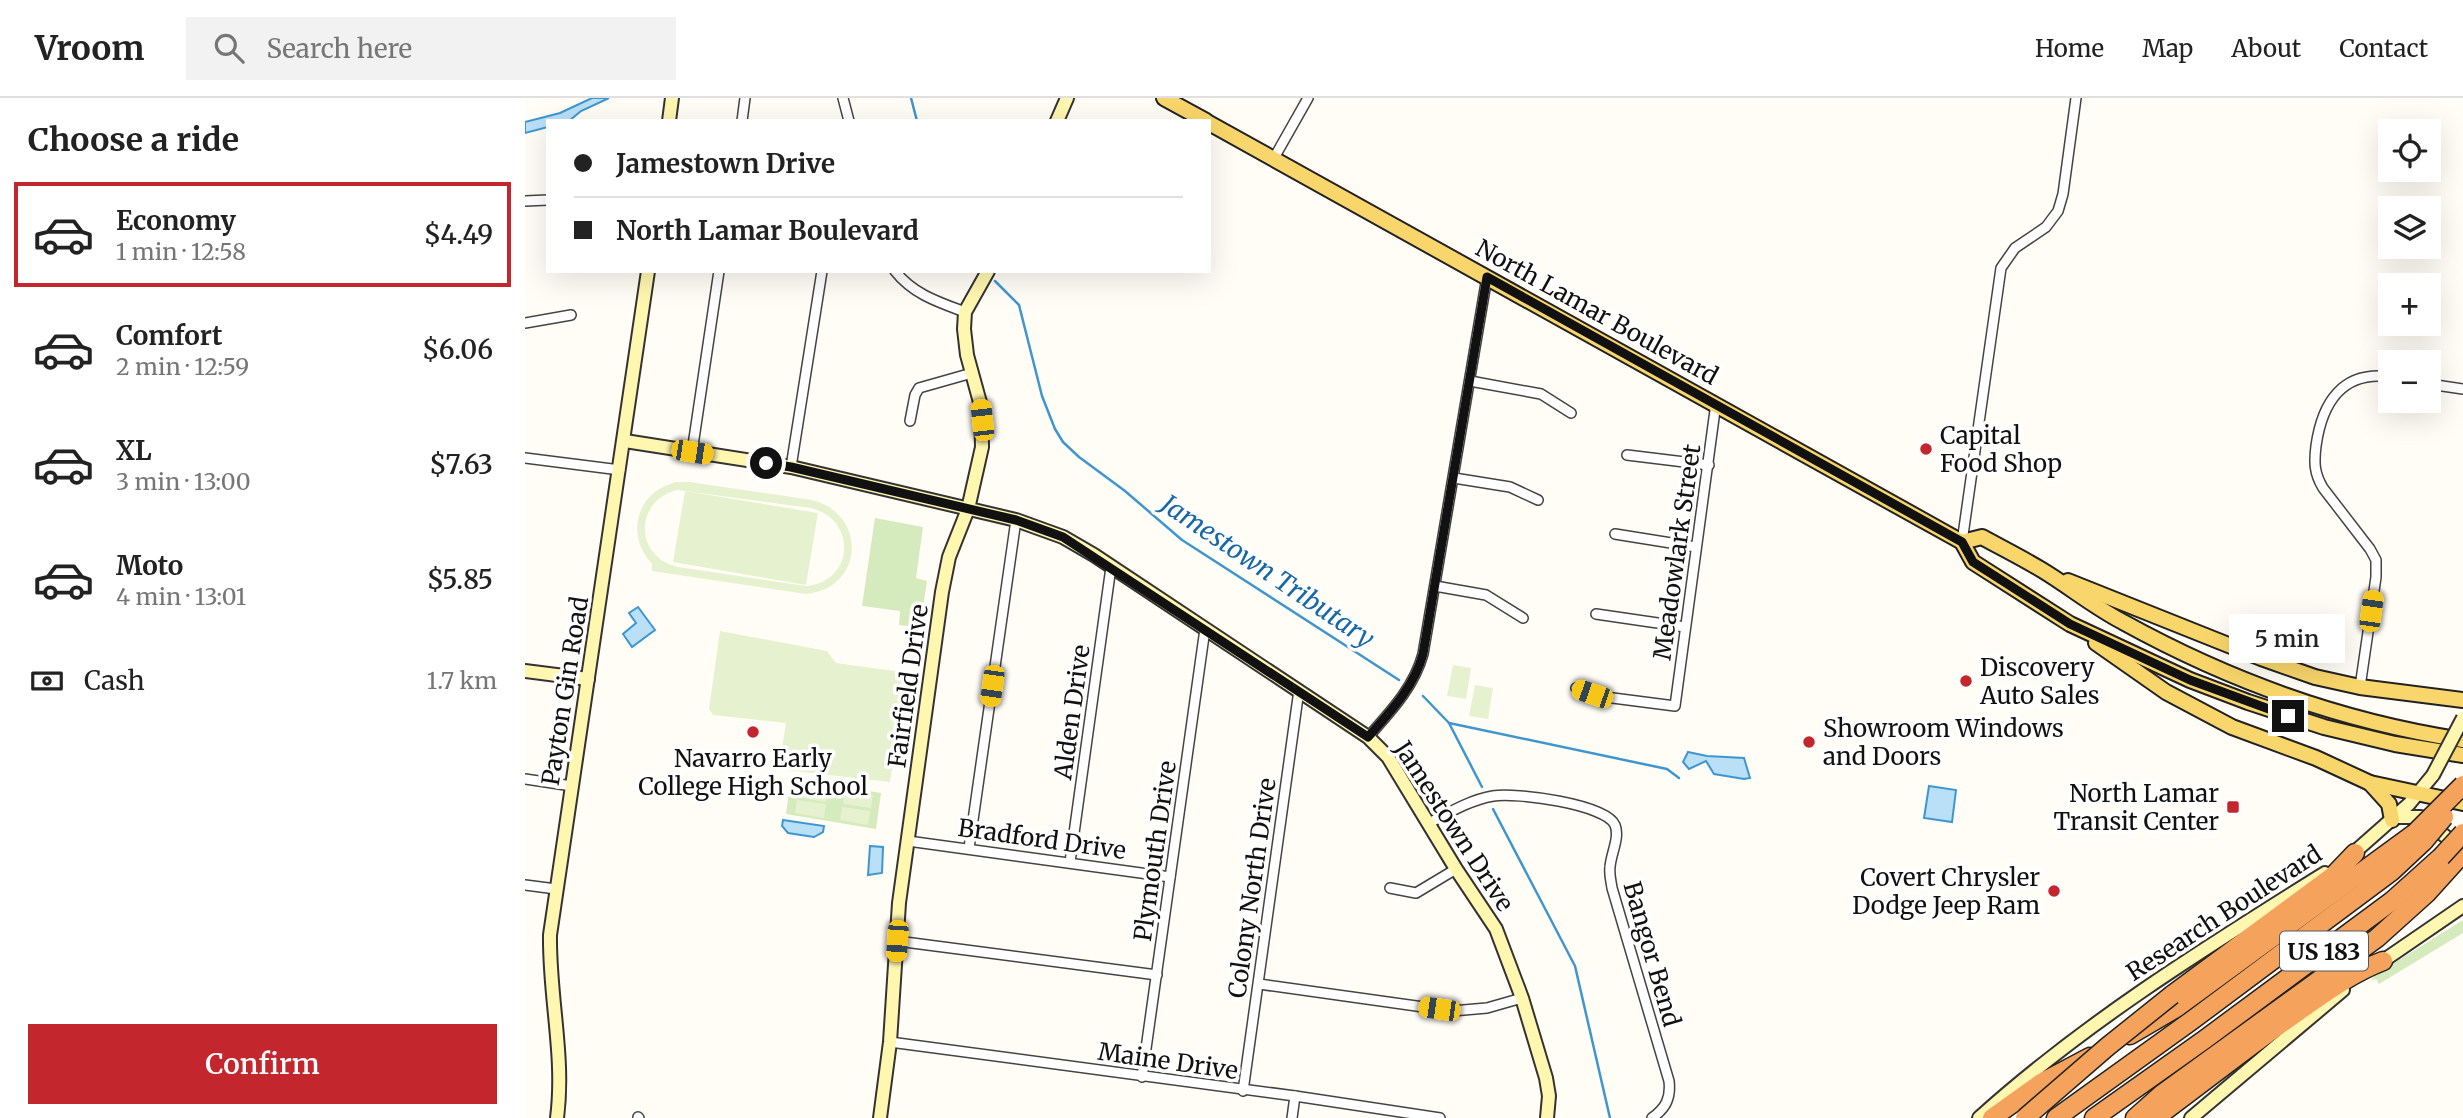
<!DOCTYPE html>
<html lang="en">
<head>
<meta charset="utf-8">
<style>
	:root { --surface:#fff; --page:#f2f2f2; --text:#222; --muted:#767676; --line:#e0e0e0; --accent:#c4262e }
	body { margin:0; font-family:Merriweather,serif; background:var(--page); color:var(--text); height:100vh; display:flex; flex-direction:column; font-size:26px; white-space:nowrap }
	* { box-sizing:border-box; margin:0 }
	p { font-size:23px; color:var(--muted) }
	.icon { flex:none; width:38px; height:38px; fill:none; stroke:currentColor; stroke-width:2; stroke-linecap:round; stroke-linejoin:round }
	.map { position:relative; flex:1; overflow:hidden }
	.details { display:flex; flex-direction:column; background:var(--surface); width:525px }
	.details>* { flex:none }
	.top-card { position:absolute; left:21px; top:21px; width:665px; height:154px; border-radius:0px; box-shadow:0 7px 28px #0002; display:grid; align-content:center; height:154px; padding:0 28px; background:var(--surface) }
	.fabs { position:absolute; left:1853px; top:21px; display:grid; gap:14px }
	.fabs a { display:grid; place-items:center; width:63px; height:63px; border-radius:0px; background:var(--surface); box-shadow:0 7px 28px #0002; font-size:35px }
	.end { position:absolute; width:32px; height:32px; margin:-16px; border:9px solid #111; background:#fff; box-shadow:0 0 0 4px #fff }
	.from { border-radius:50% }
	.bubble { position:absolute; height:49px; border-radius:0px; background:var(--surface); box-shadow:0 7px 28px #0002; font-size:23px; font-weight:600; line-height:49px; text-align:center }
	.car { position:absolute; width:21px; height:42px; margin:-21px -10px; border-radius:9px; box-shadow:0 0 5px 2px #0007; background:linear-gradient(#f5c518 24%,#345 0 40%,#f5c518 0 76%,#345 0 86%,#f5c518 0) }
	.top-card b { display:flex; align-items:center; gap:24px; height:66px; font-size:26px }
	.top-card b+b { border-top:2px solid var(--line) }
	.top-card i { width:18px; height:18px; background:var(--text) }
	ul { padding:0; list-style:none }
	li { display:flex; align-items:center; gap:21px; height:105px; margin:0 14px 10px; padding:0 14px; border:4px solid transparent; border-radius:0px }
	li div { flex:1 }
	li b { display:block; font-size:26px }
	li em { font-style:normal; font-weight:600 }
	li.on { border-color:var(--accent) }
	li>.icon { width:63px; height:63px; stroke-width:1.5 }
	h2 { padding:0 28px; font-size:32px; line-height:84px }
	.pay { display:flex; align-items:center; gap:18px; height:77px; padding:0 28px; font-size:26px }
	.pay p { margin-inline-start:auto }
	.primary-button { display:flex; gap:14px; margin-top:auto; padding:14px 28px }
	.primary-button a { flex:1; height:80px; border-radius:0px; background:var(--accent); color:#fff; font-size:28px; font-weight:600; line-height:80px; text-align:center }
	header { display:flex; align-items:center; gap:42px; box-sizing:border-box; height:98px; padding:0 35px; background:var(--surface); border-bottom:2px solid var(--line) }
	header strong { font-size:33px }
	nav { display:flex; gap:38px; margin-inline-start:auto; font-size:24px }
	.search { width:490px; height:63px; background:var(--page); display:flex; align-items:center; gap:18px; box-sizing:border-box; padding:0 24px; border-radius:0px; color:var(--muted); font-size:26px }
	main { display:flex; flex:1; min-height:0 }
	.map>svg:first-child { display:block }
	.green { fill:#d5ebbd }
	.pitch { fill:#e6f2cf; fill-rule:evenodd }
	.water { fill:#b9e0f7; stroke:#3f96cf; stroke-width:2 }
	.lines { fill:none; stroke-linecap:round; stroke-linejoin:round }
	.stream { stroke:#3f96cf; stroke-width:2.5 }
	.street-casing { stroke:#444; stroke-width:12 }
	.secondary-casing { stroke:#333; stroke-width:16 }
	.primary-casing { stroke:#222; stroke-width:18 }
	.highway-casing { stroke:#222; stroke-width:21 }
	.street { stroke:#fff; stroke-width:9 }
	.secondary { stroke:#fff6b0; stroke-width:12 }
	.primary { stroke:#f9d66b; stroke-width:14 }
	.highway { stroke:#f5a25d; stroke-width:18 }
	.secondary-bridge-casing { stroke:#333; stroke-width:16; stroke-linecap:butt }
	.highway-bridge-casing { stroke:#222; stroke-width:21; stroke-linecap:butt }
	.secondary-bridge { stroke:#fff6b0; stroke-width:12 }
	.highway-bridge { stroke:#f5a25d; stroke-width:18 }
	.route { stroke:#111; stroke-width:9 }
	.poi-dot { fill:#c4262e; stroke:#fff; stroke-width:2.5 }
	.labels { text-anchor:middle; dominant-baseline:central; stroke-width:7; stroke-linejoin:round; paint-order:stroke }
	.shield { fill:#fff; stroke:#585858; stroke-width:2 }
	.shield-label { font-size:23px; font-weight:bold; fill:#111 }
	.street-label { font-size:24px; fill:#111; stroke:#fff }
	.poi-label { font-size:24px; fill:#111; stroke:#fff; text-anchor:start }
	.water-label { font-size:26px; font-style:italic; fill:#1768a6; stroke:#fff }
</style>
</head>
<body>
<header>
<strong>Vroom</strong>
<div class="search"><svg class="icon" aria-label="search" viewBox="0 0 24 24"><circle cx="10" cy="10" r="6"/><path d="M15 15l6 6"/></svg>Search here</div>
<nav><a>Home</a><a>Map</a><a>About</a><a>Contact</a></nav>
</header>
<main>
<section class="details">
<h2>Choose a ride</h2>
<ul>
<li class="on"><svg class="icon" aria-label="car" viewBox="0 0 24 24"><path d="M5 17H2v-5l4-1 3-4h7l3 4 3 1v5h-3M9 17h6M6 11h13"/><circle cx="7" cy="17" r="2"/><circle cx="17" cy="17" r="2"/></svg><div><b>Economy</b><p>1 min · 12:58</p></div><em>$4.49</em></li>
<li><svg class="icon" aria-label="car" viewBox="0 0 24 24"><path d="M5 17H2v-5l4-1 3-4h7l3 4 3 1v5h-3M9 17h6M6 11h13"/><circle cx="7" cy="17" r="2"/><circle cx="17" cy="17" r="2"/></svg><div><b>Comfort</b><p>2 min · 12:59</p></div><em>$6.06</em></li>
<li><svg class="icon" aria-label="car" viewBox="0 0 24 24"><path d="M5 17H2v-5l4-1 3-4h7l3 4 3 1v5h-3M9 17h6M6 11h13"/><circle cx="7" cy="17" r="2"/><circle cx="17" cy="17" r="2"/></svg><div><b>XL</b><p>3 min · 13:00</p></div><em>$7.63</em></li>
<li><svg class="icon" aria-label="car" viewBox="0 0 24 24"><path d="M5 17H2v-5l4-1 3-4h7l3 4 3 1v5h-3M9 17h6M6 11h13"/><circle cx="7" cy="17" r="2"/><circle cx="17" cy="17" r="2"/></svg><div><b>Moto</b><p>4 min · 13:01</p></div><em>$5.85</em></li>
</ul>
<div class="pay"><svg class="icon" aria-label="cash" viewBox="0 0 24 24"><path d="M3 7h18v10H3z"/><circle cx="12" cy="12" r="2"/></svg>Cash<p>1.7 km</p></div>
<div class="primary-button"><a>Confirm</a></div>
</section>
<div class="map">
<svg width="1938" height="1020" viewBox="0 0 1938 1020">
	<rect width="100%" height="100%" fill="#fffdf5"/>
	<g class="green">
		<polygon points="350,420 398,429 391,480 402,483 395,530 374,527 375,513 337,508"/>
		<polygon points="266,680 356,695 351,731 261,716"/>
		<polygon points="1938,822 1938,835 1854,886 1851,881 1846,883 1850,877"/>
	</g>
	<g class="pitch">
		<path d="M151,384H165L287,402C343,416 339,491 281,496L127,473V466C100,437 111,394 151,384ZM152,392L286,410C333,422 329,484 281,488L153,469C109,459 109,403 152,392Z"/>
		<polygon points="160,393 293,415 281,487 148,464"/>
		<polygon points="195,533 302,553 311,565 370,573 381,586 365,684 261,672 255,663 261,625 188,617 184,611"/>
		<polygon points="928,567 946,570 941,601 922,598"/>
		<polygon points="950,587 968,590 963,621 944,618"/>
		<polygon points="274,685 303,690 301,704 272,699"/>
		<polygon points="320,692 348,697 346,710 318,706"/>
		<polygon points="272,702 301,706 299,720 270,715"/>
		<polygon points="317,709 345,713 343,727 315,722"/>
	</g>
	<g class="water">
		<polygon points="67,0 84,0 56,13 44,23 23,23 23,29 0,35 0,24 35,15"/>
		<polygon points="113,509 130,532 107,549 98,536 111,525 104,515"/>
		<polygon points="1163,654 1182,658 1219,660 1225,680 1219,681 1189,676 1181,663 1164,671 1158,664"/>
		<polygon points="1404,688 1431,692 1427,724 1399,720"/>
		<polygon points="258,722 299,728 298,734 289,739 263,735 257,728"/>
		<polygon points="345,748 358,749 357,775 343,777"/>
	</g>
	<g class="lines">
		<g class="stream">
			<polyline points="386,0 392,23"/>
			<polyline points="470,183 494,207 517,298 530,331 538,344 554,359 600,393 657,442 874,582"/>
			<polyline points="898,598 924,625 957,689"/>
			<polyline points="924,625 1142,671 1154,680"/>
			<polyline points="968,711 1050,868 1085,1020"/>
		</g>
		<defs>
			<g id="street">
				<polyline points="318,0 324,23"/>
				<polyline points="217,23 220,0"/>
				<polyline points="749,60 783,0"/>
				<polyline points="0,103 23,102"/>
				<path d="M370,173C388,196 413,204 440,214"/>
				<polyline points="0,225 46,217"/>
				<polyline points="945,283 1016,296 1046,315"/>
				<polyline points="1904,286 1938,291"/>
				<polyline points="385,323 390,297 394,290 447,275"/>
				<polyline points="167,354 194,173"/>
				<polyline points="1102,357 1184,367"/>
				<polyline points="0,360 95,372"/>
				<polyline points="266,369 297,173"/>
				<polyline points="929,380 985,389 1013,402"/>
				<polyline points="1090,436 1171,449"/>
				<polyline points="1437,444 1476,170 1490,150 1521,129 1533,113 1538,96 1551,0"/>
				<polyline points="910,488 961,497 998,520"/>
				<polyline points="1071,516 1160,529"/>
				<path d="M1835,589L1851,479V462L1845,451L1798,390C1789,375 1789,364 1791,348C1797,305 1817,272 1866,279"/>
				<polyline points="1051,590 1080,599 1150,608 1191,305"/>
				<path d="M843,639C866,613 889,589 898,556L962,179"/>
				<polyline points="0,681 47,688"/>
				<path d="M904,725C925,714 945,702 968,698C990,694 1081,706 1090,727C1095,740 1086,755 1085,769C1084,776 1086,783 1087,790L1144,983C1146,1000 1141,1010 1127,1020"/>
				<polyline points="383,743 645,779"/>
				<polyline points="444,750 491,422"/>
				<polyline points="545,764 586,469"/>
				<polyline points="0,787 31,791"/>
				<polyline points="865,790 891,795 931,771"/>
				<polyline points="372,843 632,877"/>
				<polyline points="734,886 927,913 962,910 997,900"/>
				<polyline points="365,944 770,998 915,1020"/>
				<polyline points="617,979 680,531"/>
				<polyline points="718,993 774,592"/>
				<polyline points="113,1019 114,1020"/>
				<polyline points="767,1020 770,998"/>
			</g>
			<g id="secondary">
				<polyline points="144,23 147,0"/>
				<polyline points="532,23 542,0"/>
				<polyline points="100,343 266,369 491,422 538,439 569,457 843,639 863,659 931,771 971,831 997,900 1021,980 1024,998 1022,1020"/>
				<polyline points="0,573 63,581"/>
				<polyline points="1870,719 1896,719 1935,750"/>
				<polyline points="1824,759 1884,706 1908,677"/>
				<polyline points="1852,867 1938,808"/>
				<path d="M32,1020C40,958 24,899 25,837L123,173"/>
				<polyline points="355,1020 365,944 374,805 417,494 424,459 443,411 457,349 456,308 442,257 439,231 440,214 463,173"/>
				<path d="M1454,1020C1559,925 1680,850 1800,775"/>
				<polyline points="1666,1020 1818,892"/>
			</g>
			<g id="primary">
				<polyline points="639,0 681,23"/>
				<polyline points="684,25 1437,444 1448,464 1545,526 1665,582 1723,604 1799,629 1870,646 1938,657"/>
				<path d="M1437,444L1457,439C1477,450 1497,460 1517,472C1545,489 1569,509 1598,524C1703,582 1819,624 1938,642"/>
				<polyline points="1543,483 1736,560 1790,579 1835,589 1938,602"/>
				<polyline points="1571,545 1641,594 1707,629 1791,660 1845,685 1938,705"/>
				<polyline points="1845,685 1864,706 1867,722"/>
			</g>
			<g id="highway">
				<polyline points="1647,897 1808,778 1830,755"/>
				<polyline points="1605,937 1651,910 1890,735"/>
				<polyline points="1467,1020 1516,985 1565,959"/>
				<polyline points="1531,1020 1666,923 1867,773 1899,743"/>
				<polyline points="1569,1020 1679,942 1867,803 1916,759"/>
				<polyline points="1610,1020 1637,996 1852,840 1902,795 1938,755"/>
				<path d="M1630,1020C1678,985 1725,947 1774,913C1801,894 1827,875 1858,863"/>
			</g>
		</defs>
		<use href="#street" class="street-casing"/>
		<use href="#secondary" class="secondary-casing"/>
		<use href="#primary" class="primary-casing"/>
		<use href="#highway" class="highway-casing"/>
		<use href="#street" class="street"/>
		<use href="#secondary" class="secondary"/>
		<use href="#primary" class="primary"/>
		<use href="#highway" class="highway"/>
		<defs>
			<polyline id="secondary-bridge" points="1908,677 1938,620"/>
			<g id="highway-bridge">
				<polyline points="1890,735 1938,687"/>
				<polyline points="1899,743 1919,719"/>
				<polyline points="1916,759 1938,735"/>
				<polyline points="1500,1020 1582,949 1647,897"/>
			</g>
		</defs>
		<use href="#secondary-bridge" class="secondary-bridge-casing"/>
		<use href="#highway-bridge" class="highway-bridge-casing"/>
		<use href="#secondary-bridge" class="secondary-bridge"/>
		<use href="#highway-bridge" class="highway-bridge"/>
	</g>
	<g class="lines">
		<path class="route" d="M241,365L266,369L491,422L538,439L843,639C866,613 889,589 898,556L962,179L1437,444L1448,464L1545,526L1665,582L1763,618"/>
	</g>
	<g class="poi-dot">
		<circle cx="1401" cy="351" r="7"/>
		<circle cx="1441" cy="583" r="7"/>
		<circle cx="228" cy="634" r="7"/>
		<circle cx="1284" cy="644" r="7"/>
		<rect x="1701" y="702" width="14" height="14" rx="3.5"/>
		<circle cx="1529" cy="793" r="7"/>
	</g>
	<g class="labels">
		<rect class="shield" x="1755" y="833.5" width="88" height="39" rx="5"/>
		<g class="shield-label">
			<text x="1799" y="853">US 183</text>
		</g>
		<g class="street-label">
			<text transform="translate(1072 214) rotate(29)">North Lamar Boulevard</text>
			<text transform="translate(1152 454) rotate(-82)">Meadowlark Street</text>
			<text transform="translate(383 588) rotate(-82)">Fairfield Drive</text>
			<text transform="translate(40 593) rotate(-81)">Payton Gin Road</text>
			<text transform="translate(547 614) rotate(-82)">Alden Drive</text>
			<text transform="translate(929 728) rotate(57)">Jamestown Drive</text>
			<text transform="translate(517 741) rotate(8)">Bradford Drive</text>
			<text transform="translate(630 753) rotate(-82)">Plymouth Drive</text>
			<text transform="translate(727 790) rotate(-82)">Colony North Drive</text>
			<text transform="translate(1699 815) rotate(-33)">Research Boulevard</text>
			<text transform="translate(1127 856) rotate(74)">Bangor Bend</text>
			<text transform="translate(643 963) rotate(8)">Maine Drive</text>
		</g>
		<g class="poi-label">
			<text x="1415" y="337">Capital<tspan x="1415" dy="28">Food Shop</tspan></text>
			<text x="1455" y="569">Discovery<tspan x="1455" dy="28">Auto Sales</tspan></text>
			<text x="1298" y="630">Showroom Windows<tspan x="1298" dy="28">and Doors</tspan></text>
			<text x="228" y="660" text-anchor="middle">Navarro Early<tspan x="228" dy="28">College High School</tspan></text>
			<text x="1694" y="695" text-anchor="end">North Lamar<tspan x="1694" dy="28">Transit Center</tspan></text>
			<text x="1515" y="779" text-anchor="end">Covert Chrysler<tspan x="1515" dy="28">Dodge Jeep Ram</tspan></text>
		</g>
		<g class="water-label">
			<text transform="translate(743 473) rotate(34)">Jamestown Tributary</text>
		</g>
	</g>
</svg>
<div class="fabs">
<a><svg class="icon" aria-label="locate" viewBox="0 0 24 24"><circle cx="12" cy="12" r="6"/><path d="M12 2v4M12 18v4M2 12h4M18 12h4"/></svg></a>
<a><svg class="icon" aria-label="layers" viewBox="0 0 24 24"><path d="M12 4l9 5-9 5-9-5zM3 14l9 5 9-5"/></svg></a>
<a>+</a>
<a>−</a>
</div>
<i class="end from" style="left:241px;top:365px"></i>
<i class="end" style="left:1763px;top:618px"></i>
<div class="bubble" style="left:1704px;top:516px;width:116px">5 min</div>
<i class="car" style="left:457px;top:322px;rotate:354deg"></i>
<i class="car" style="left:167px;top:354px;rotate:99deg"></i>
<i class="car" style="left:1846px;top:513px;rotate:8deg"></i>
<i class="car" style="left:467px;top:588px;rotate:188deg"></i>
<i class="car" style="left:1067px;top:596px;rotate:289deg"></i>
<i class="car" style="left:372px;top:843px;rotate:184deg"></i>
<i class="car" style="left:914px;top:911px;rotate:278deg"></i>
<div class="top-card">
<b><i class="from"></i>Jamestown Drive</b>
<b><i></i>North Lamar Boulevard</b>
</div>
</div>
</main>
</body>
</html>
